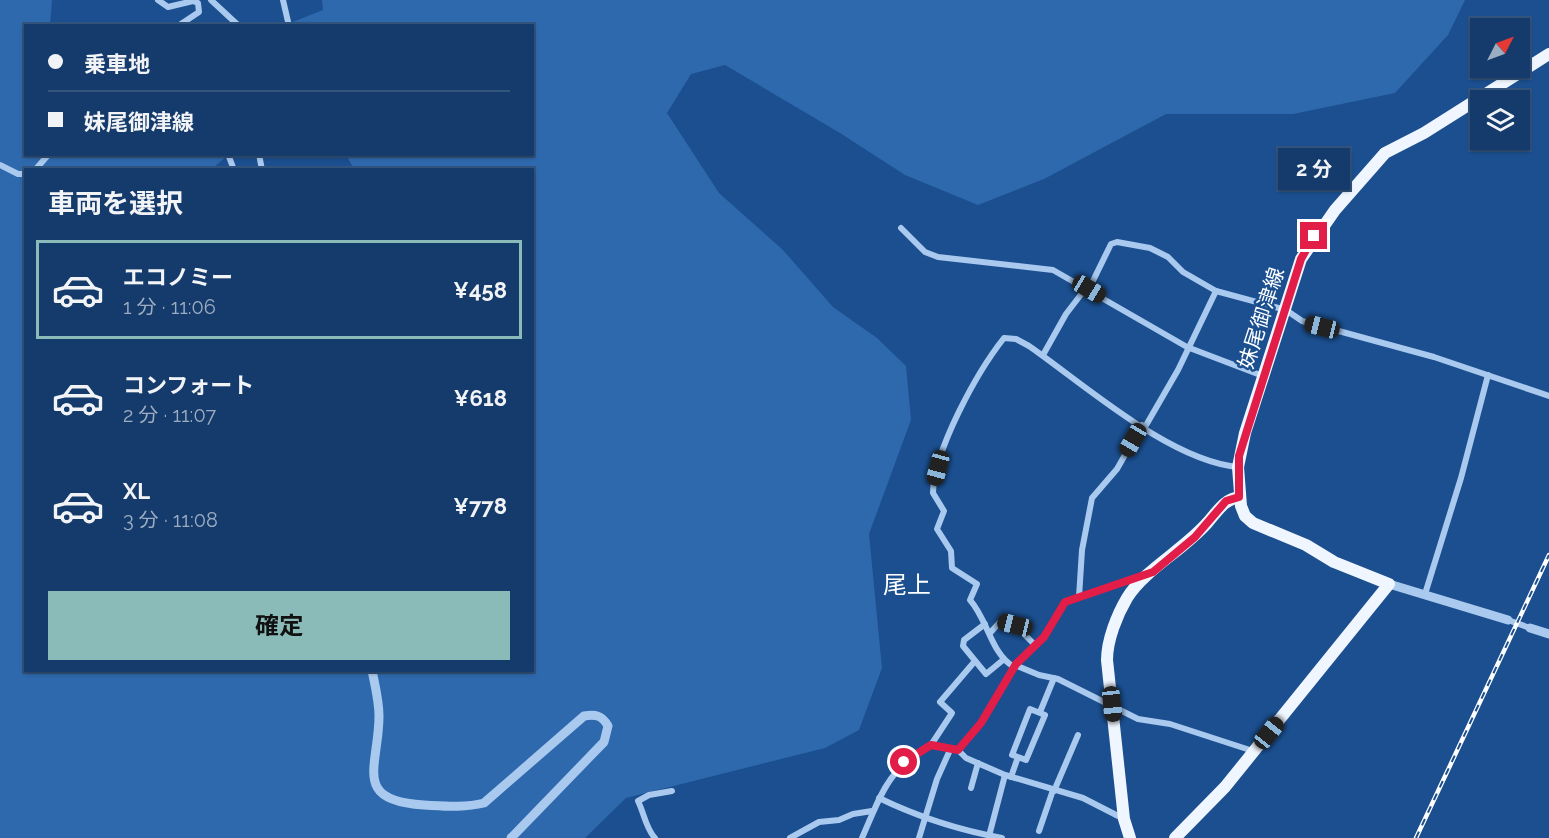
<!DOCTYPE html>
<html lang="ja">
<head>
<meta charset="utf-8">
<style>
	:root { --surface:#143b6b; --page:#214673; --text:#f1f3f6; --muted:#9dadc1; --line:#33557e; --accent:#8bbbb9 }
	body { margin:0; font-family:Raleway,"Noto Sans JP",sans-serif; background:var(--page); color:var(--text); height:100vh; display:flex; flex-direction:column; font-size:22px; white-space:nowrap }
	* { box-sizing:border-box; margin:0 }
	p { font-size:20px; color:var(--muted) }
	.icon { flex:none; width:33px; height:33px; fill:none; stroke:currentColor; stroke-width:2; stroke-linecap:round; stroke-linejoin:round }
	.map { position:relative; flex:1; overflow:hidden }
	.sheet { position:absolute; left:24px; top:168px; width:510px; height:504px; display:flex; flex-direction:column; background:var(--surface); border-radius:0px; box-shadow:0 2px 4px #0004,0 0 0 2px var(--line) }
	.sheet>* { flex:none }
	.guide { position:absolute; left:24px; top:24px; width:510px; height:132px; border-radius:0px; box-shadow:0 2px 4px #0004,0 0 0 2px var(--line); display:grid; align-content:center; height:132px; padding:0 24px; background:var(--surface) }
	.needle { width:39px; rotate:48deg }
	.controls { position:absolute; left:1470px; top:18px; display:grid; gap:12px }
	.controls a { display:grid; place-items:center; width:60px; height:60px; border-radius:0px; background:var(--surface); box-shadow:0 2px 4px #0004,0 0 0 2px var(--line); font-size:30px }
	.end { position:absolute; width:27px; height:27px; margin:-14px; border:8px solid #e11d48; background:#fff; box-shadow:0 0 0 3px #fff }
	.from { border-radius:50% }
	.bubble { position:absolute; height:42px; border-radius:0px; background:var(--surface); box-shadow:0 2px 4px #0004,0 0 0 2px var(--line); font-size:20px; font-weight:700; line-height:42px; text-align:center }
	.car { position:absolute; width:18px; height:36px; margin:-18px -9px; border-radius:8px; box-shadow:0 0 4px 2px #0007; background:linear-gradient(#222 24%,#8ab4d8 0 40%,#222 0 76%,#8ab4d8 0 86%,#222 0) }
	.guide b { display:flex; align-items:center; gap:21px; height:57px; font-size:22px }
	.guide b+b { border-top:2px solid var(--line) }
	.guide i { width:15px; height:15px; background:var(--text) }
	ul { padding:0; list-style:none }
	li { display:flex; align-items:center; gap:18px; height:99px; margin:0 12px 9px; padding:0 12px; border:3px solid transparent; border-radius:0px }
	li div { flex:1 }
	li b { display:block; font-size:22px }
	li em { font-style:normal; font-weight:700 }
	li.active { border-color:var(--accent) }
	li>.icon { width:54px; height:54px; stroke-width:1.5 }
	h2 { padding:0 24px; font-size:27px; line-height:72px }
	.cta { display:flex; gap:12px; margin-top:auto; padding:12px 24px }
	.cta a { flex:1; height:69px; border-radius:0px; background:var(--accent); color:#111; font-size:24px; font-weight:700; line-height:69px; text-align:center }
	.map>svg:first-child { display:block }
	.green { fill:#2e69ad }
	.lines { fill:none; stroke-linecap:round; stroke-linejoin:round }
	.minor { stroke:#a9c9ee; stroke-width:6 }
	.tertiary { stroke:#a9c9ee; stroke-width:9 }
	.primary { stroke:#f0f6ff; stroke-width:12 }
	.rail-casing { stroke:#fff; stroke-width:4.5 }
	.rail { stroke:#1b4f8f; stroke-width:2; stroke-dasharray:7; stroke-linecap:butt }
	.route { stroke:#e11d48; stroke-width:8 }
	.labels { text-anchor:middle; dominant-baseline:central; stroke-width:5; stroke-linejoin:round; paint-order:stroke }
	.street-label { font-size:21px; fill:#fff; stroke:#1b4f8f }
	.quarter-label { font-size:24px; fill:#fff; stroke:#1b4f8f }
</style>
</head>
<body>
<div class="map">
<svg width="1549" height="838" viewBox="0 0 1549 838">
	<rect width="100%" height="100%" fill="#1b4f8f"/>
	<polygon class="green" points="0,0 52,0 50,25 26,26 26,154 228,155 212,169 26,170 26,670 532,670 532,170 354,169 346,155 532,154 532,26 285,25 323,10 322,0 1465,0 1448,35 1395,93 1293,114 1166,114 1044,179 978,205 905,175 840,133 725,65 691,74 667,113 719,193 783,250 833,307 877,338 906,366 911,420 869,534 882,668 859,730 825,748 626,798 585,838 0,838"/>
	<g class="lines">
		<g class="minor">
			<polyline points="158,0 168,7 193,1 198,3 199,12 178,26"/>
			<polyline points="211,0 239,26"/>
			<polyline points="283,0 289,26"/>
			<polyline points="228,154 234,170"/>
			<polyline points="259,154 262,170"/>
			<polyline points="0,165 18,174 26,174"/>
			<polyline points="35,170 49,154"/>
			<polyline points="901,228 925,252 938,257 1053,270 1187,347 1263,376"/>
			<polyline points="1089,289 1111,244 1117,242 1150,248 1168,257 1183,272 1216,291 1286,310 1302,321 1434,357 1549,396"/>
			<polyline points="1043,355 1066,314 1086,288"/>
			<polyline points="1145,427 1178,370 1216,291"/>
			<polyline points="1425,594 1461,478 1488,375"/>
			<polyline points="1079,597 1082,550 1092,498 1117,469 1142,425"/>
			<polyline points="1508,620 1530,628"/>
			<polyline points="985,624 964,640 963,646 986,674 1003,660"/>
			<polyline points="990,633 1000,622 1015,625 1035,645"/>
			<polyline points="1015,665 1039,675 1058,679 1138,719 1170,724 1253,751"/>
			<path d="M1014,667C991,654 988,620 970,600L977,584L952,568L951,551L937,529L944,511L933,493C934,450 977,372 1004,338L1016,339L1029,346C1085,385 1170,461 1238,467"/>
			<polyline points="1040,712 1054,678"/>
			<polyline points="931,745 952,713 940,702 975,661"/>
			<polyline points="958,750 981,723 1015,665 1044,637 1065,602 1143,575"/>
			<polyline points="1011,777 1018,757 1026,760 1045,715 1030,709 1012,755 1018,757"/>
			<polyline points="971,788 978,763"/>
			<polyline points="1054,791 1078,735"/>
			<path d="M879,798C918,817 959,830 1002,838"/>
			<polyline points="1039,831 1053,790"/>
			<polyline points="989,836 1005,775"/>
			<path d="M655,838C646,829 644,813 638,801L649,795L672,791"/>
			<polyline points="790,838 819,822 839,820 853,814 872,811"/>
			<path d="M862,838C882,793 886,771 931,745L958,750L966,758L1005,775L1083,798L1124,819"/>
			<polyline points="919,838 937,779 950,750"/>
		</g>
		<g class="tertiary">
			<polyline points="1389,584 1508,620"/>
			<polyline points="1530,628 1549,634"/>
			<path d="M372,670C375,686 379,701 379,716C379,766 351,801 424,805C444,806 464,808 484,803L584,716C595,714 602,715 608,726L604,742L511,838"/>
		</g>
		<g class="primary">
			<path d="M1130,838L1124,819L1107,660C1107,640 1117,615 1127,598C1144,570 1185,549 1208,522C1218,511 1224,499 1240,497"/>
			<polyline points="1175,838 1225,787 1389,584 1334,562 1306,545 1253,523 1245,516 1241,506 1238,467 1245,433 1301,259 1335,210 1385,153 1424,133 1549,54"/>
		</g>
		<defs>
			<polyline id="rail" points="1416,838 1549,555"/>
		</defs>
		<use href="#rail" class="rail-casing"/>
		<use href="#rail" class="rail"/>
	</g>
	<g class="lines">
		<polyline class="route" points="904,762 931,745 958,750 981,723 1016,664 1044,637 1065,602 1153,572 1195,537 1226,501 1239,497 1239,456 1301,259 1314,236"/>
	</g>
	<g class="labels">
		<g class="street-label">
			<text transform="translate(1261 318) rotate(-72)">妹尾御津線</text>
		</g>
		<g class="quarter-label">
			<text x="907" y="584">尾上</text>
		</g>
	</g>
</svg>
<div class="controls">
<a><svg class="needle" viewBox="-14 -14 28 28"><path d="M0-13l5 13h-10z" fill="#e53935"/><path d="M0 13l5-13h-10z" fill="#9dadc1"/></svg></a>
<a><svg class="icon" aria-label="layers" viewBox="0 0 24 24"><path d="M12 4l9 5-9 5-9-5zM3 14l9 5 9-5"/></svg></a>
</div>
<i class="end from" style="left:904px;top:762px"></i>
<i class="end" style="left:1314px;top:236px"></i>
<div class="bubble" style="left:1278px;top:148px;width:72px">2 分</div>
<i class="car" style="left:1089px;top:289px;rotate:121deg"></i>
<i class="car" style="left:1322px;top:327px;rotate:284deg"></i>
<i class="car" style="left:1133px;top:440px;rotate:210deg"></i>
<i class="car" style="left:938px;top:468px;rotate:195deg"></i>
<i class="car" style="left:1015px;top:625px;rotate:284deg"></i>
<i class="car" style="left:1112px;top:704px;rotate:174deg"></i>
<i class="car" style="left:1269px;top:733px;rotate:39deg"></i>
<div class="guide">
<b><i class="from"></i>乗車地</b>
<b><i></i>妹尾御津線</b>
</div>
<section class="sheet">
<h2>車両を選択</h2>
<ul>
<li class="active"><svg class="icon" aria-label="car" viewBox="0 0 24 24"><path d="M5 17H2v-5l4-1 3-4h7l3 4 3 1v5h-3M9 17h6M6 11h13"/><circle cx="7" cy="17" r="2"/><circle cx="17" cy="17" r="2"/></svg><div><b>エコノミー</b><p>1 分 · 11:06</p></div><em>¥458</em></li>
<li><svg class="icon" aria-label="car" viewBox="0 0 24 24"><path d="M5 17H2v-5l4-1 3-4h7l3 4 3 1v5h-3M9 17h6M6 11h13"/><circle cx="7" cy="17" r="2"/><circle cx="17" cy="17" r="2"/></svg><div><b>コンフォート</b><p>2 分 · 11:07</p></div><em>¥618</em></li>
<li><svg class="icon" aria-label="car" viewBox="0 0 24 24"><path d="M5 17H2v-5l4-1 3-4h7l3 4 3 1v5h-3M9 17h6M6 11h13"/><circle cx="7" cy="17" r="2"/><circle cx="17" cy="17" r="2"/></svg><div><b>XL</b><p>3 分 · 11:08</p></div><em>¥778</em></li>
</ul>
<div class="cta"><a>確定</a></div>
</section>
</div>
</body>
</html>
